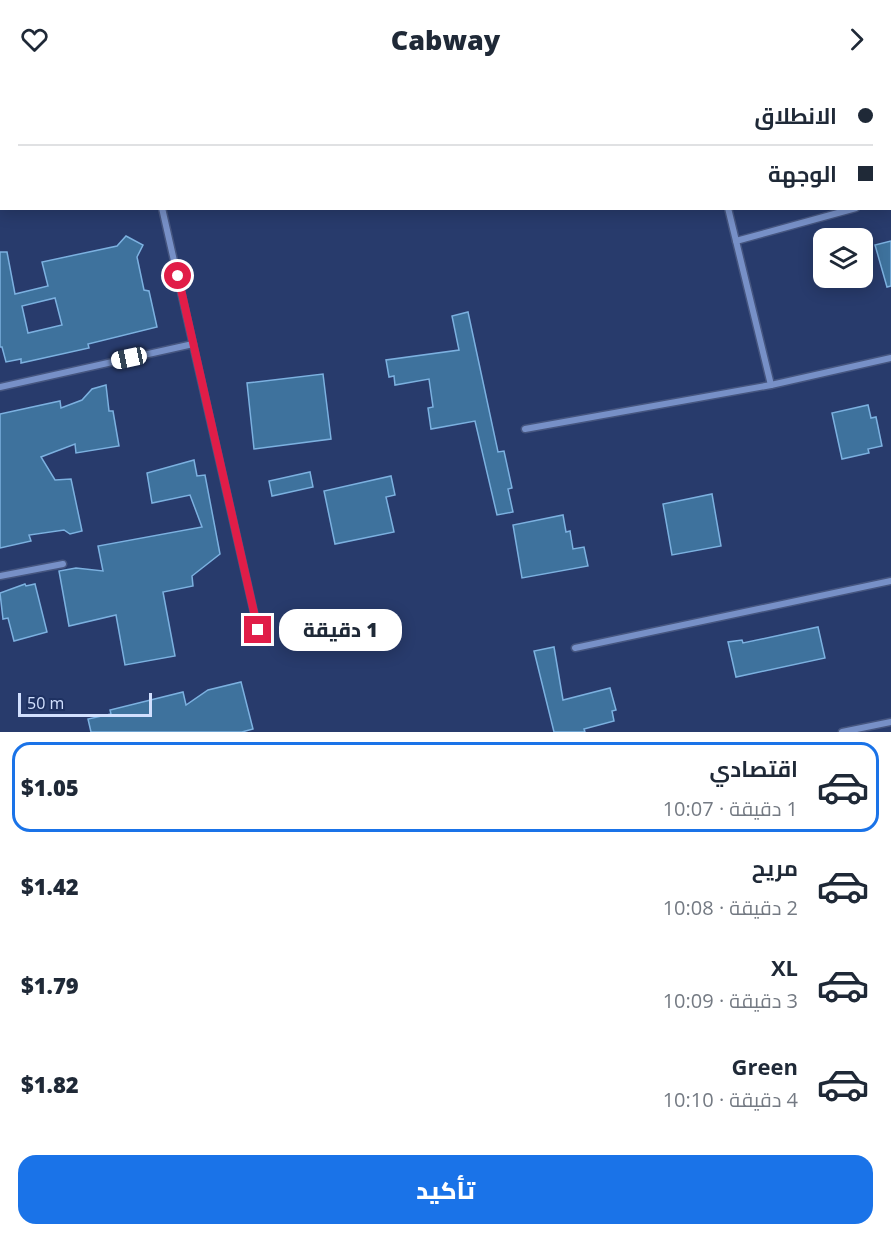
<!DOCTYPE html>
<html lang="ar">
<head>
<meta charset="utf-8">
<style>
	:root { --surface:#fff; --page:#f6f6f7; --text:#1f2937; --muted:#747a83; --line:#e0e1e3; --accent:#1a73e8 }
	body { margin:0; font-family:"Open Sans",Cairo,sans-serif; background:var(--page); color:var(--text); direction:rtl; height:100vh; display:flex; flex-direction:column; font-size:22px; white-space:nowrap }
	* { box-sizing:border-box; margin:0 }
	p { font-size:20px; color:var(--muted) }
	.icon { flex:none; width:33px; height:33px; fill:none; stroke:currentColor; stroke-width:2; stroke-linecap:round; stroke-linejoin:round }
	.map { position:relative; height:654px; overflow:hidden; direction:ltr }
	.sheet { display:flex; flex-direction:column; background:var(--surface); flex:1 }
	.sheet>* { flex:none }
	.hud { position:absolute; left:0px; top:0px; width:891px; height:132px; box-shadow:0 3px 15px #0003; direction:rtl; display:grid; align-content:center; height:132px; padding:0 18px; background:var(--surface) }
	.fabs { position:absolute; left:813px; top:150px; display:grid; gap:12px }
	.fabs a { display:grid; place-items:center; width:60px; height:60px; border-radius:12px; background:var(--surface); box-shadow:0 3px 15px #0003; font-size:30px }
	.scale { position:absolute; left:18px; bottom:15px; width:134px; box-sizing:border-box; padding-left:6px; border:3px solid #d2e0fe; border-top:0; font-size:16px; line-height:21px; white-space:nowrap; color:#d2e0fe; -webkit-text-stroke:4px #1e3161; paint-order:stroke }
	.end { position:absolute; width:27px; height:27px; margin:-14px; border:8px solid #e11d48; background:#fff; box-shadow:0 0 0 3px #fff }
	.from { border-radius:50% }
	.bubble { position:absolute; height:42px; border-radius:18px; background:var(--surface); box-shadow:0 3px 15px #0003; font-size:20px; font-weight:800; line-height:42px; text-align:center; direction:rtl }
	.car { position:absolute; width:18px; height:36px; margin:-18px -9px; border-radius:8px; box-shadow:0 0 4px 2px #0007; background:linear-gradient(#fff 24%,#345 0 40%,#fff 0 76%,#345 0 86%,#fff 0) }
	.hud b { display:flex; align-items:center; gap:21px; height:57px; font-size:22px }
	.hud b+b { border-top:2px solid var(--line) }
	.hud i { width:15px; height:15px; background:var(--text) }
	ul { padding:10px 0 0; list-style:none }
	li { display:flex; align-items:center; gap:18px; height:90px; margin:0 12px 9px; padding:0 6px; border:3px solid transparent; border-radius:18px }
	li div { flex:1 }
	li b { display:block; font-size:22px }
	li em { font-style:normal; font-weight:800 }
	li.active { border-color:var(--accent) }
	li>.icon { width:54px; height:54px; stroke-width:1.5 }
	.primary-button { display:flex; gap:12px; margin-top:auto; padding:12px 18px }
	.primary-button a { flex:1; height:69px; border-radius:18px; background:var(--accent); color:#fff; font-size:24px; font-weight:800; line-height:69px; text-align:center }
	header { display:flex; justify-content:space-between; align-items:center; height:78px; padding:0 18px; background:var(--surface); font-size:27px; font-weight:800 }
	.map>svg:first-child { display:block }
	.building { fill:#3e729d; stroke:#7cb1e0; stroke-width:1.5; fill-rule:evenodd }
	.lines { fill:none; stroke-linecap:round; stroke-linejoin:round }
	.minor-casing { stroke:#465680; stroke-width:9 }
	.minor { stroke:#7790c7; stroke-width:6 }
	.route { stroke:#e11d48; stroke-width:8 }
</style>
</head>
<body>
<header><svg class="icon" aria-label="forward" viewBox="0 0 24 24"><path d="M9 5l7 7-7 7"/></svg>Cabway<svg class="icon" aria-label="heart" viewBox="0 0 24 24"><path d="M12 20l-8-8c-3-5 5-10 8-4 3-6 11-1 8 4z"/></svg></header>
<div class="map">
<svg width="891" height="654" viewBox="0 0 891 654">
	<rect width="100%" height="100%" fill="#283b6c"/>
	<g class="building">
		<path d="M126,158L143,167L137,179L144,212L149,213L157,249L88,266L89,270L21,285V281L6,284L2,269H0V174H7L15,216L48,208L42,184L117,168ZM55,220L62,247L28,255L22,228Z"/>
		<polygon points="891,163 891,208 887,209 875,167"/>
		<polygon points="468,234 498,374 504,373 512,410 508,411 513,434 497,437 475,343 431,351 428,330 433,329 429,301 395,307 394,298 389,299 386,282 459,272 452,238"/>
		<polygon points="323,296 331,361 254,371 247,305"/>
		<polygon points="106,307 109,333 113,333 119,368 76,375 75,366 41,379 55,402 71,401 82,453 70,456 64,452 29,457 31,463 0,470 0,336 60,323 61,330 82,322 92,311"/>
		<polygon points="868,327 871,340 876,339 882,368 868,371 869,375 842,381 832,335"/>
		<polygon points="194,382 197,398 205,397 220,476 192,498 193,508 163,514 175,578 125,587 116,537 69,548 59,493 76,490 103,493 98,468 202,449 190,417 152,425 147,395"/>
		<polygon points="310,394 313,409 272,418 269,403"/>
		<polygon points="391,398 395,417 386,419 394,454 335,466 324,413"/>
		<polygon points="712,416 721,468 672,477 663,426"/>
		<polygon points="563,437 566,454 570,453 573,471 584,469 588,488 522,500 513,447"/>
		<polygon points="25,506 26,508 35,506 47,554 14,563 8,540 3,541 0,515"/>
		<polygon points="818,549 825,580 736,599 728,564 742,562 743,565"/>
		<polygon points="554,569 563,622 610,610 616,632 612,633 614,643 584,651 585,654 554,654 534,573"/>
		<polygon points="241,604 253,651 242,654 91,654 88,641 111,636 110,632 183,614 186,627 208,612"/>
	</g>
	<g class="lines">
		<defs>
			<g id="minor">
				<polyline points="133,0 133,2"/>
				<polyline points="694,0 694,2"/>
				<polyline points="55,2 62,0"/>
				<polyline points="786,2 792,0"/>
				<polyline points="0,14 2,14"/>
				<polyline points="890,122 891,121"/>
				<polyline points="162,130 258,552"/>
				<polyline points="728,130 771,307"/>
				<polyline points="736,163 856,130"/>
				<polyline points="0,309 193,266"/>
				<polyline points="525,351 771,307 891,280"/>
				<polyline points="0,498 63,486"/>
				<polyline points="575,570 891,503"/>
				<polyline points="842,654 891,644"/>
			</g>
		</defs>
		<use href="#minor" class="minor-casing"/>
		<use href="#minor" class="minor"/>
	</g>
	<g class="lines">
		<polyline class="route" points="178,198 258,552"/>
	</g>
</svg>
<div class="fabs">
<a><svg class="icon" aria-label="layers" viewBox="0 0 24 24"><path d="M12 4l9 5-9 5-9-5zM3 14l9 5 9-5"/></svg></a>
</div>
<div class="scale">50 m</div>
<i class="end from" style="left:178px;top:198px"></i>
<i class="end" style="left:258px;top:552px"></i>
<div class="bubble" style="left:279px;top:531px;width:123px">1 دقيقة</div>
<i class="car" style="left:129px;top:280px;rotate:258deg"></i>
<div class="hud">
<b><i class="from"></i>الانطلاق</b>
<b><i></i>الوجهة</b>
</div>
</div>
<section class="sheet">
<ul>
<li class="active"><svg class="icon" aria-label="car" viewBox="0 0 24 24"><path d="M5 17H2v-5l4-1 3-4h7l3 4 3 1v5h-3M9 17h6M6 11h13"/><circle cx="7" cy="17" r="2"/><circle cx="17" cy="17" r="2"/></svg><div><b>اقتصادي</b><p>1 دقيقة · 10:07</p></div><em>$1.05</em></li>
<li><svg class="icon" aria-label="car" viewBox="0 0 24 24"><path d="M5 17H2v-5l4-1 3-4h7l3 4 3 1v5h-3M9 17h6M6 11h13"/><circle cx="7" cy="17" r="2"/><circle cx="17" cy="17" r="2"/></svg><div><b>مريح</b><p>2 دقيقة · 10:08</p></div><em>$1.42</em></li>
<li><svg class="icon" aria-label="car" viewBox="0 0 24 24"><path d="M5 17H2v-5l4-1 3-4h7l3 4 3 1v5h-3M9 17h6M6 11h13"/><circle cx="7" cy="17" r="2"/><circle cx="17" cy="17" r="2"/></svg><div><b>XL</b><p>3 دقيقة · 10:09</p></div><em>$1.79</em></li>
<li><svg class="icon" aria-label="car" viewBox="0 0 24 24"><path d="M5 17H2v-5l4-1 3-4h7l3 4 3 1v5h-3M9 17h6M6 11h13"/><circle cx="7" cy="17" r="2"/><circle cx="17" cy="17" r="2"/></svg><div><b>Green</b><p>4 دقيقة · 10:10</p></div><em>$1.82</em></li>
</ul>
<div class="primary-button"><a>تأكيد</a></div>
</section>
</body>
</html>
